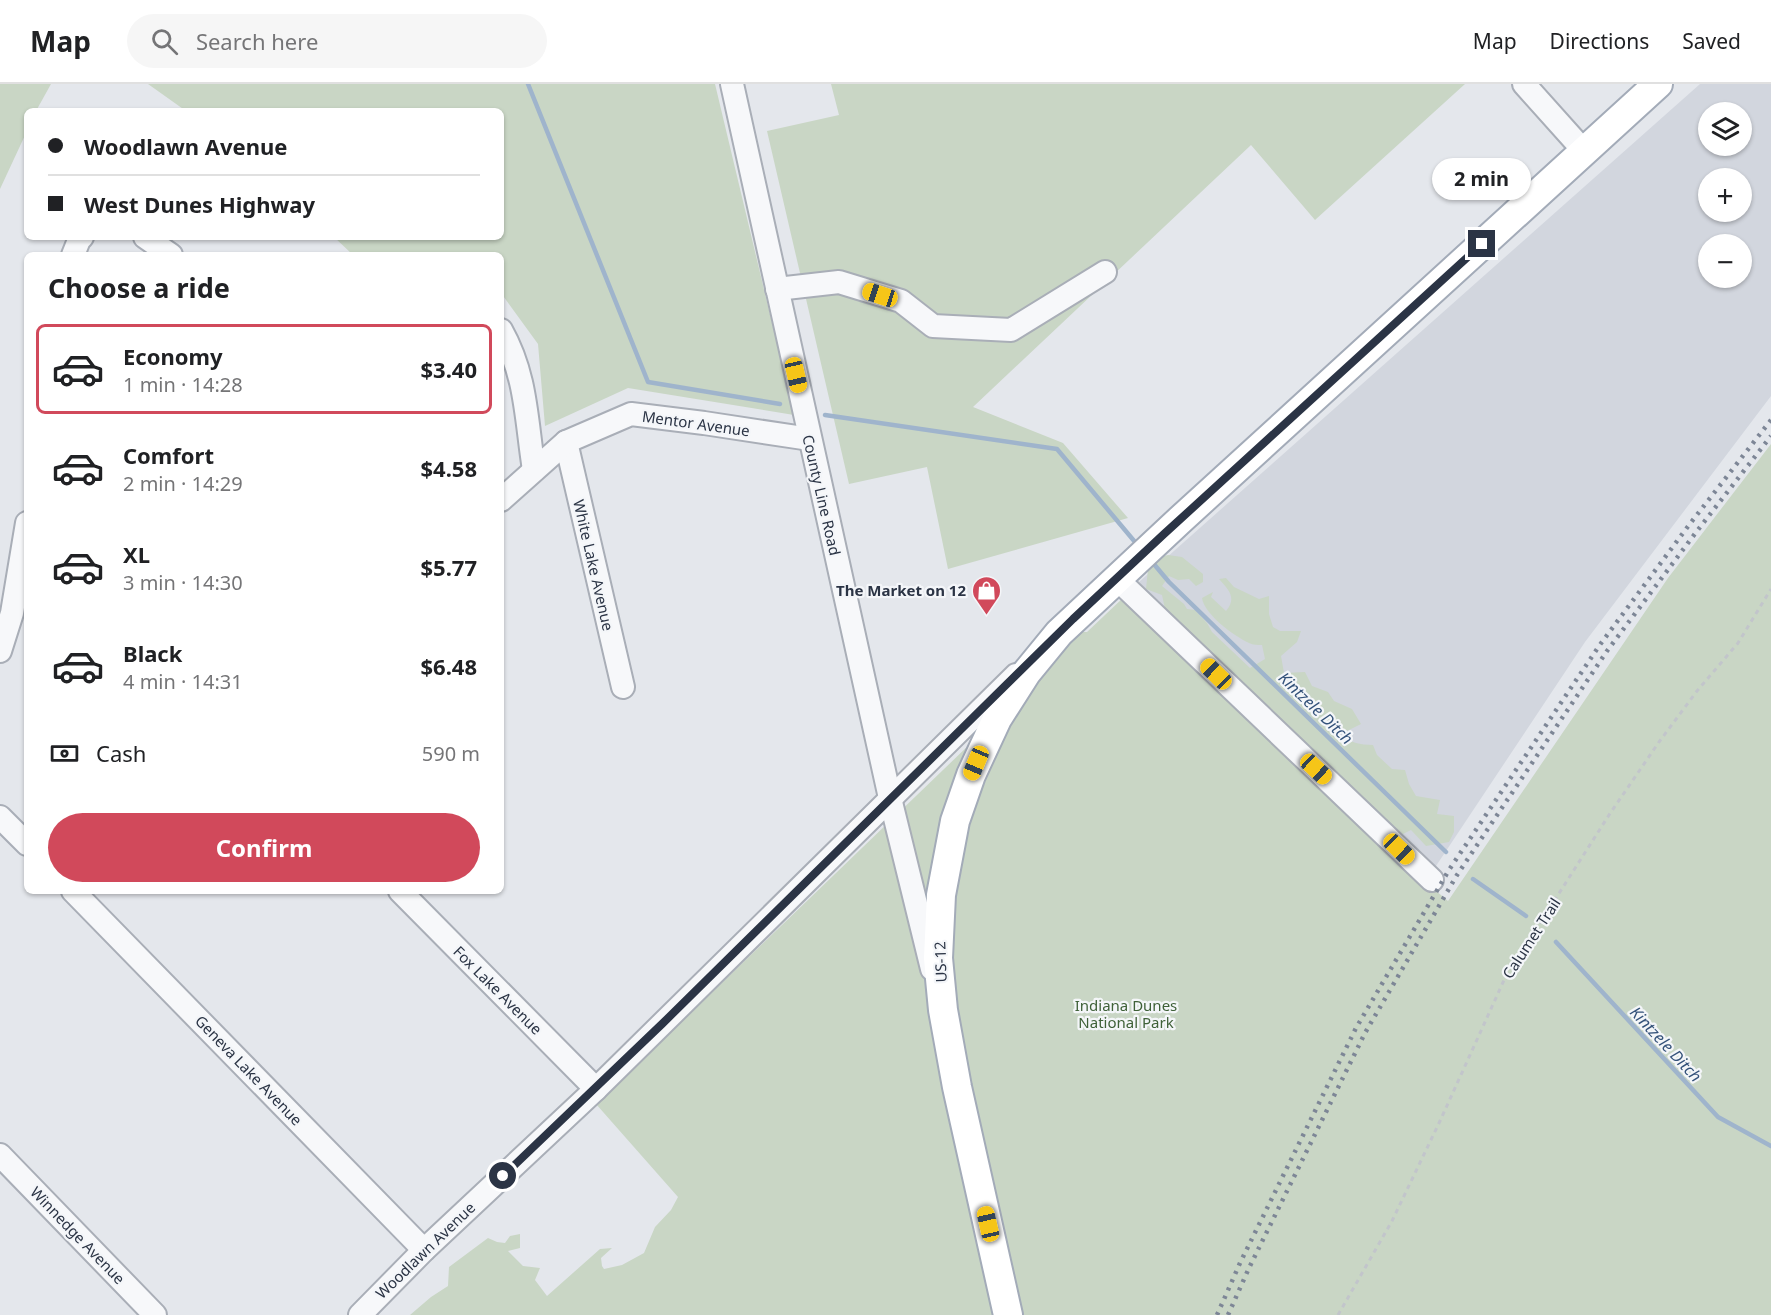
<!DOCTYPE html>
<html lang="en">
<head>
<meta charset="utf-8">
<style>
	:root { --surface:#fff; --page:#f6f6f6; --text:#202124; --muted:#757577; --line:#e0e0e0; --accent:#d1495b }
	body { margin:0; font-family:"Noto Sans",sans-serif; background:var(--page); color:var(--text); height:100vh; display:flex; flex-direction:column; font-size:22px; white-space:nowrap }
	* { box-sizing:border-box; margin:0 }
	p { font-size:20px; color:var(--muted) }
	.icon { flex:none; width:33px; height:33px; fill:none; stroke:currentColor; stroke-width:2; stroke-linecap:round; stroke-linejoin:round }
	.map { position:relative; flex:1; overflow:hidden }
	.panel { position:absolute; left:24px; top:168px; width:480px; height:642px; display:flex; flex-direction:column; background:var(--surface); border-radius:9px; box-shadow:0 2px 4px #0004 }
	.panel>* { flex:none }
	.banner { position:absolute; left:24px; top:24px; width:480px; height:132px; border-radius:9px; box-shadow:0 2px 4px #0004; display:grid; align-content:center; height:132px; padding:0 24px; background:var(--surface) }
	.buttons { position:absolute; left:1698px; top:18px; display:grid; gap:12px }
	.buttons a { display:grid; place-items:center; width:54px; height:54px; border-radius:50%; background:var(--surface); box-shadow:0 2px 4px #0004; font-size:30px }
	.end { position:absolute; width:27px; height:27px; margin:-14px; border:8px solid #2b3445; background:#fff; box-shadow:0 0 0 3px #fff }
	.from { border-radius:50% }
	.bubble { position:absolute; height:42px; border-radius:21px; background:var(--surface); box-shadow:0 2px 4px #0004; font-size:20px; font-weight:700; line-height:42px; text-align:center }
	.car { position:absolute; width:18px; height:36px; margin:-18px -9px; border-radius:8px; box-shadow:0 0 4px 2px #0007; background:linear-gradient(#f5c518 24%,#345 0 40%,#f5c518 0 76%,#345 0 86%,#f5c518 0) }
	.banner b { display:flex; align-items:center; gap:21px; height:57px; font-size:22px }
	.banner b+b { border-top:2px solid var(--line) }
	.banner i { width:15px; height:15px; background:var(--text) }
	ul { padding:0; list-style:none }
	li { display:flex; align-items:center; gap:18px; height:90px; margin:0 12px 9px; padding:0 12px; border:3px solid transparent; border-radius:9px }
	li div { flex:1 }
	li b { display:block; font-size:22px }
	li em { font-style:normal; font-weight:700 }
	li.current { border-color:var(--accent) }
	li>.icon { width:54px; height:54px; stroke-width:1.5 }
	h2 { padding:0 24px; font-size:27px; line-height:72px }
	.pay { display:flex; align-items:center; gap:15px; height:66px; padding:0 24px; font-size:22px }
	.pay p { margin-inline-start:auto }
	.primary-button { display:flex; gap:12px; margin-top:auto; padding:12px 24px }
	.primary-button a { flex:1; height:69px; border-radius:36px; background:var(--accent); color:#fff; font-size:24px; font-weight:700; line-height:69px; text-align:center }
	header { display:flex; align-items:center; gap:36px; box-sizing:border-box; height:84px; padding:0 30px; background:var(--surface); border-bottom:2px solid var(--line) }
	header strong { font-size:28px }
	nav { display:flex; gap:33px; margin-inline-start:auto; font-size:21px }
	.search { width:420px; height:54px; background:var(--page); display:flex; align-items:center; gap:15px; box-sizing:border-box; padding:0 21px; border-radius:33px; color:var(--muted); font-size:22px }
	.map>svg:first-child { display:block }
	.built { fill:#d2d6de; fill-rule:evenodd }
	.green { fill:#c9d6c5 }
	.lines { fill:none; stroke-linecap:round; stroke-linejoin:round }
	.stream { stroke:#9fb4cc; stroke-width:4.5 }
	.minor-casing { stroke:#a9aeb7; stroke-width:26 }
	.major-casing { stroke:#a3abb8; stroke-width:32 }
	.path { stroke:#c2c5cb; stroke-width:3; stroke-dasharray:4.5 4.5; stroke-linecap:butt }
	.minor { stroke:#f7f8fa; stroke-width:22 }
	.major { stroke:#fff; stroke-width:28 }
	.rail { stroke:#7d8696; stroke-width:4.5; stroke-dasharray:3 6; stroke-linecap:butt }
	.route { stroke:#2b3445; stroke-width:8 }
	.labels { text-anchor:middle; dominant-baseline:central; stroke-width:4.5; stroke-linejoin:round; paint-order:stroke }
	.street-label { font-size:15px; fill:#2b3445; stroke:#f4f6f9 }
	.poi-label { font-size:15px; font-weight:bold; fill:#2b3445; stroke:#f4f6f9; text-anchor:end }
	.park-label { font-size:15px; fill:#3f6138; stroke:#f4f6f9 }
	.water-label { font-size:16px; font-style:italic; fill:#34527a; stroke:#f4f6f9 }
</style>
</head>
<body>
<header>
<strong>Map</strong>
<div class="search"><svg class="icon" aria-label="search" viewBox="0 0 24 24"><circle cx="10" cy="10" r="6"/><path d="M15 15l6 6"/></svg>Search here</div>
<nav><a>Map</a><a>Directions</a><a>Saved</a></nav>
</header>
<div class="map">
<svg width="1771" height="1231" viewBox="0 0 1771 1231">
	<rect width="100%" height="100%" fill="#e4e7ec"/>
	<path class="built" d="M1700,0H1771V312L1585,558L1434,785L1139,498ZM1708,28H1742V62H1708ZM1708,94H1742V128H1708ZM1708,160H1742V194H1708Z"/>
	<g class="green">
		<polygon points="0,0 51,0 36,27 27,27 27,47 0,105"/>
		<polygon points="148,0 715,0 794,331 628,304 545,342 538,260 501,209 501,171 353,171 334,153 501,153 501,27 186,27"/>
		<polygon points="831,0 1465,0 1315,136 1251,61 973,323 1063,359 1128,434 948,485 927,383 849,400 767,47 839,31"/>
		<path d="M1771,360V1231H410L431,1213L448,1202L449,1183L488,1154L497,1158L505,1159L510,1152L520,1150V1164L508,1167L523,1182L540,1184L535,1196L547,1212L600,1165L612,1164L601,1174L602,1182L604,1185L622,1181L644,1169L655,1143L671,1126L678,1113L596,1020L1050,583L1049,579L1077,548H1087L1124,513L1169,534L1172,530L1165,525L1162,511L1146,505L1148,485L1160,473L1168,471L1182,473L1203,490V498L1196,502L1189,495L1178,496L1169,492L1162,502L1184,520L1187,525L1195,526L1207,539L1212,548L1250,584L1265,575L1262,561C1258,561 1253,561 1249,559C1234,552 1204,530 1202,514L1213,508L1211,513L1226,527C1237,514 1229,506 1219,495L1226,494L1234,503L1259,515L1269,512V530L1273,543L1280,547H1301L1297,558L1281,572L1284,589L1305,588L1312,602L1328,608L1334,617L1352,625L1361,640L1339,651C1350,658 1360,661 1373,661L1377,671L1392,685L1405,686L1409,700L1416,712L1440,716L1437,730L1454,732V748L1449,758L1426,762L1411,746L1395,754L1435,806L1448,817L1668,494Z"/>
	</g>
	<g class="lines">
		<g class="stream">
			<polyline points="528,0 648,298 780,320"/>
			<polyline points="825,331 1057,365 1135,458"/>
			<polyline points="1153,479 1169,498 1446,768"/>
			<polyline points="1473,795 1526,832"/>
			<polyline points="1556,858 1718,1033 1771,1062"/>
		</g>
		<defs>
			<g id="minor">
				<polyline points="732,0 890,714 932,885"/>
				<polyline points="1524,0 1584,67"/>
				<polyline points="145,153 171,171"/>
				<polyline points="73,171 79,156 82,153"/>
				<polyline points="777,205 839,198 901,217 933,242 1011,246 1105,188"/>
				<path d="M501,246C527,292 526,336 534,386"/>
				<polyline points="566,358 623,603"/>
				<polyline points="501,416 566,358 631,330 704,339 810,355"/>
				<polyline points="1116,494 1432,796"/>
				<polyline points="0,567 12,529 27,439"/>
				<polyline points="0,733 27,760"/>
				<polyline points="73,807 424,1166"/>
				<polyline points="400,807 596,1005"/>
				<polyline points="0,1071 155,1231"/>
				<polyline points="360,1231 424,1166 596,1005 1016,591"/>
			</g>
			<polyline id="major" points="1008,1231 957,1003 943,926 938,874 941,811 955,737 971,691 997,635 1027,588 1059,549 1180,436 1658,0"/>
		</defs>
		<use href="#minor" class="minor-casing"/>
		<use href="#major" class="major-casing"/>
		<polyline class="path" points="1338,1231 1392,1137 1440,1037 1505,894 1609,731 1659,658 1697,607 1738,559 1771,505"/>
		<use href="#minor" class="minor"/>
		<use href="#major" class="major"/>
		<g class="rail">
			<polyline points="1217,1231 1240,1179 1356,944 1449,786 1599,562 1689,441 1771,336"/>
			<polyline points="1228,1231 1249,1184 1365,949 1457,791 1607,567 1697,447 1771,352"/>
		</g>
	</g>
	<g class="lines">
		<polyline class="route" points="503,1092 662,940 1073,535 1164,450 1482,160"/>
	</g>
	<defs>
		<symbol id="shop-pin" viewBox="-11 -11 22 30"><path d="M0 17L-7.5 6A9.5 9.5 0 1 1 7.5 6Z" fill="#d1495b" stroke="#f4f6f9"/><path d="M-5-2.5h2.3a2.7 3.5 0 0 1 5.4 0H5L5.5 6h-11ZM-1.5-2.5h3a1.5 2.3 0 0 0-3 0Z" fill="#fff"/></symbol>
	</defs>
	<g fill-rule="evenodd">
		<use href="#shop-pin" x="970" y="490" width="33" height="45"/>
	</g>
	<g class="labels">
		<g class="street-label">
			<text transform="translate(696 339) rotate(8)">Mentor Avenue</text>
			<text transform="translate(822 411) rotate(77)">County Line Road</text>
			<text transform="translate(594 481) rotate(77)">White Lake Avenue</text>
			<text transform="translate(1531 854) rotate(-57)">Calumet Trail</text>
			<text transform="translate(940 878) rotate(-92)">US-12</text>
			<text transform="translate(498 906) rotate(45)">Fox Lake Avenue</text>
			<text transform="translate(249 986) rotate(46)">Geneva Lake Avenue</text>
			<text transform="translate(78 1151) rotate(46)">Winnedge Avenue</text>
			<text transform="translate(425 1166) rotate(-44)">Woodlawn Avenue</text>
		</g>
		<g class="poi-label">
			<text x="966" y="506">The Market on 12</text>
		</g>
		<g class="park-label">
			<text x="1126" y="921">Indiana Dunes<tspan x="1126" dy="17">National Park</tspan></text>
		</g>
		<g class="water-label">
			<text transform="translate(1316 624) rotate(44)">Kintzele Ditch</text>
			<text transform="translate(1666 960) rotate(47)">Kintzele Ditch</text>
		</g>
	</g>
</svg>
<div class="buttons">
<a><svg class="icon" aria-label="layers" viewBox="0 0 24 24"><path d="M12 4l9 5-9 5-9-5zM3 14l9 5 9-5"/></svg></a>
<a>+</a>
<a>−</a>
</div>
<i class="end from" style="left:503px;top:1092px"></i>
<i class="end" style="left:1482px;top:160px"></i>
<div class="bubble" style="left:1432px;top:74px;width:99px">2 min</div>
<i class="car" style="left:880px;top:211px;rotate:288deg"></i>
<i class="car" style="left:796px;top:291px;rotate:167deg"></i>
<i class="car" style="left:1216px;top:590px;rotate:314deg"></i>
<i class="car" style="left:976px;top:679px;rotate:203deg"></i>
<i class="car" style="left:1316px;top:685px;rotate:133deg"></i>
<i class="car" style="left:1399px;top:765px;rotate:134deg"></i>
<i class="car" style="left:988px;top:1140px;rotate:347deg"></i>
<div class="banner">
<b><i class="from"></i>Woodlawn Avenue</b>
<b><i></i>West Dunes Highway</b>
</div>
<section class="panel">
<h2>Choose a ride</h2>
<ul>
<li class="current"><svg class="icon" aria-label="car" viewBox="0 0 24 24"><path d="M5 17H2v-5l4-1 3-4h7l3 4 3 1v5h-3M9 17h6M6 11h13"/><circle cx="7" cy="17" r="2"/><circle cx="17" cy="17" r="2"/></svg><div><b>Economy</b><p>1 min · 14:28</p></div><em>$3.40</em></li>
<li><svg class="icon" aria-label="car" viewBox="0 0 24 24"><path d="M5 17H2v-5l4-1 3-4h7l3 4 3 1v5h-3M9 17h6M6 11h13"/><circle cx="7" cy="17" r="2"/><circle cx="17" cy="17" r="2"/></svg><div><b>Comfort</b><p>2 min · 14:29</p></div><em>$4.58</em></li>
<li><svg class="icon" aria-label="car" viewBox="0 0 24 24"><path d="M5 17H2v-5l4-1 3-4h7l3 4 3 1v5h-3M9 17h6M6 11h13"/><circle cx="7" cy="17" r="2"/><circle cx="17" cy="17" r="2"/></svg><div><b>XL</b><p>3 min · 14:30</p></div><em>$5.77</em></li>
<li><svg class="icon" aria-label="car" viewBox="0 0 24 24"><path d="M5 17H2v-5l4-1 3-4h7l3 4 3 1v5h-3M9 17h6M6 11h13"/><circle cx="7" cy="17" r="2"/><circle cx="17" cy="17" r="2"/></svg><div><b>Black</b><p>4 min · 14:31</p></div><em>$6.48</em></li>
</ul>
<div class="pay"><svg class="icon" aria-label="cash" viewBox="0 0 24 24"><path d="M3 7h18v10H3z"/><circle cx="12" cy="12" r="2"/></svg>Cash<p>590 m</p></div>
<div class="primary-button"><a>Confirm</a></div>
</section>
</div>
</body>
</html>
